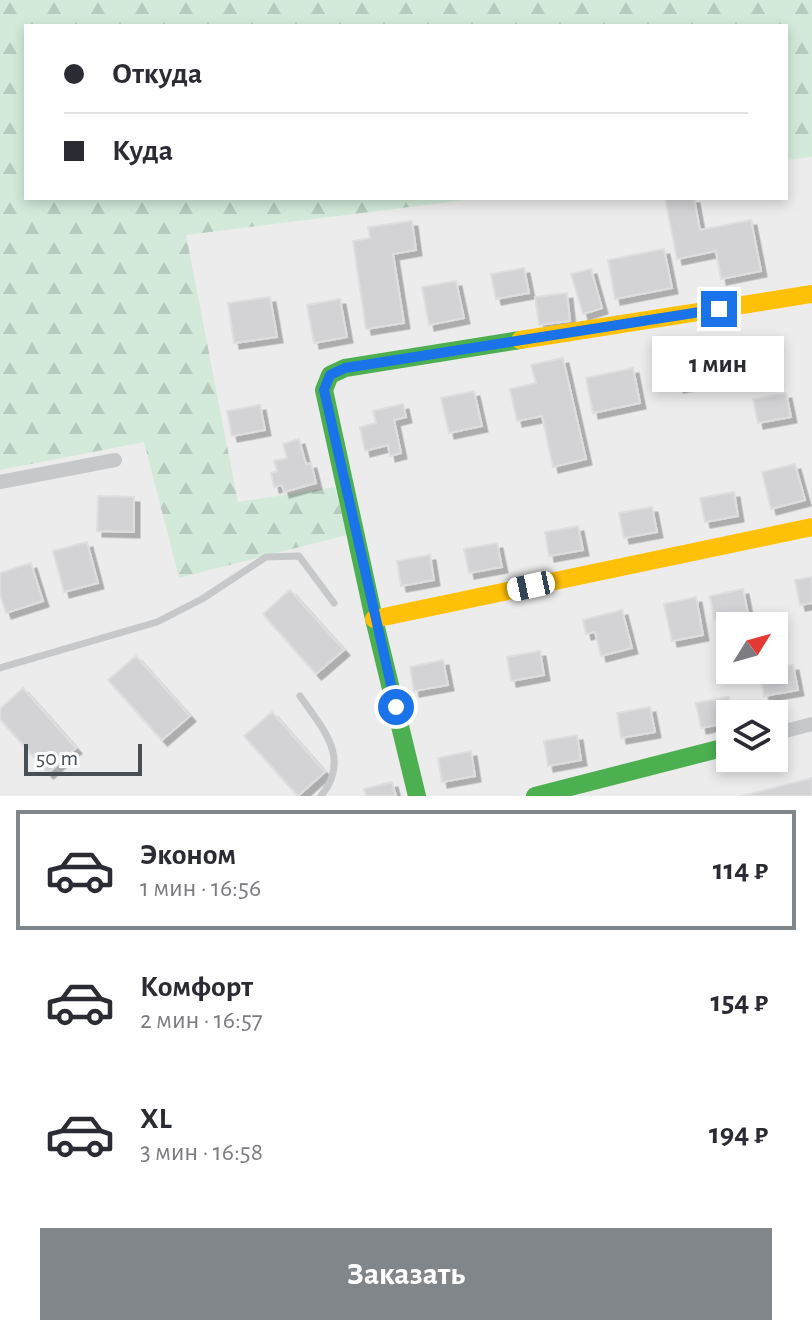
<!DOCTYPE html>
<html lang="ru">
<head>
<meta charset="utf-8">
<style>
	:root { --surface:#fff; --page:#f2f2f3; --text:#2b2b33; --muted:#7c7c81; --line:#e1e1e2; --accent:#80868a }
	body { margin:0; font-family:"Alegreya Sans",sans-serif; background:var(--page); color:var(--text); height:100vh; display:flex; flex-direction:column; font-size:30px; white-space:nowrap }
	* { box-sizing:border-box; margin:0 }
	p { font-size:26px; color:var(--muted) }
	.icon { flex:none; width:44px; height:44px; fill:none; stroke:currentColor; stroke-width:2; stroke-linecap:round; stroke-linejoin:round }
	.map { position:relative; height:796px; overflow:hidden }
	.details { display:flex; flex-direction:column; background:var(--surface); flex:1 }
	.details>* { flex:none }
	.banner { position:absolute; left:24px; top:24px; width:764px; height:176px; border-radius:0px; box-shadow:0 4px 12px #0003; display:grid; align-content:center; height:176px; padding:0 40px; background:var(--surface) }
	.needle { width:52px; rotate:53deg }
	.controls { position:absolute; left:716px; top:612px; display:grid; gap:16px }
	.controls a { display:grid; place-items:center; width:72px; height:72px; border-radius:0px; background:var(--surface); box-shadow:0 4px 12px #0003; font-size:40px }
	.scale { position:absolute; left:24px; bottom:20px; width:118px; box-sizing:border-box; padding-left:8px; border:4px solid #464f56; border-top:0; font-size:22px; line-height:28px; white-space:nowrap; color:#464f56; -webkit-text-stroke:6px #fff; paint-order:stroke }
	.end { position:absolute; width:36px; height:36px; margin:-18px; border:10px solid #1a73e8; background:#fff; box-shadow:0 0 0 4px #fff }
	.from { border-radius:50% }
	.bubble { position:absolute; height:56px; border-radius:0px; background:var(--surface); box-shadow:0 4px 12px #0003; font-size:26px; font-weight:700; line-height:56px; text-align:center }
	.car { position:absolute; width:24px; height:48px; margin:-24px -12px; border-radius:10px; box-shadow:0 0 6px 2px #0007; background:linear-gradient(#fff 24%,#345 0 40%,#fff 0 76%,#345 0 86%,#fff 0) }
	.banner b { display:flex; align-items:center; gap:28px; height:76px; font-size:30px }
	.banner b+b { border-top:2px solid var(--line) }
	.banner i { width:20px; height:20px; background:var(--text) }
	ul { padding:14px 0 0; list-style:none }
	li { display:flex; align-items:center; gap:24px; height:120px; margin:0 16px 12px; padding:0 24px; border:4px solid transparent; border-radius:0px }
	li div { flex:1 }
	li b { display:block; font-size:30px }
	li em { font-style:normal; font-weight:700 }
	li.current { border-color:var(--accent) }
	li>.icon { width:72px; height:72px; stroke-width:1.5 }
	.button { display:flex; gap:16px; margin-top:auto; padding:16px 40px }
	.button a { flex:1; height:92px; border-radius:0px; background:var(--accent); color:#fff; font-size:32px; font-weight:700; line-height:92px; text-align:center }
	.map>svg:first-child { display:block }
	.forest { fill:url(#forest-firs) }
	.building { fill:#d3d3d5; stroke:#dededf; stroke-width:2; filter:url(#shadow) }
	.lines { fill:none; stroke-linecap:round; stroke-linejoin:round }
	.lane { stroke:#c7c8ca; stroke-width:7 }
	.street { stroke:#c7c8ca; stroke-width:14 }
	.fast { stroke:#4caf50; stroke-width:18 }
	.slow { stroke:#ffc107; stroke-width:18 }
	.route { stroke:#1a73e8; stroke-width:10 }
</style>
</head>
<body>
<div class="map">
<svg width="812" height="796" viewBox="0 0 812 796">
	<defs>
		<pattern id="forest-firs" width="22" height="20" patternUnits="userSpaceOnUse" patternTransform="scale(2)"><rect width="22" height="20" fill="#d3eada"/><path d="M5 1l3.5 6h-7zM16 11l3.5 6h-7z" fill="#b6cabd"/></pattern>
		<filter id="shadow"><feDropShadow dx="5.5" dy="5.5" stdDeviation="0" flood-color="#0004"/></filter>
	</defs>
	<rect width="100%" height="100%" fill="#edecec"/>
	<polygon class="forest" points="0,0 812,0 812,157 786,160 786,26 26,26 26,198 481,198 186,235 238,502 335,487 347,535 179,578 144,442 0,470"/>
	<g class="building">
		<polygon points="665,198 694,198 700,230 751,220 761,271 721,279 716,251 677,259"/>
		<polygon points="412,221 416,250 393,254 404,323 366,329 353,241 370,238 368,227"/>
		<polygon points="664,249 672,288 615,299 608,260"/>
		<polygon points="524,268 529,293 496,299 491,274"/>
		<polygon points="591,269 602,308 583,314 571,274"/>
		<polygon points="456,281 464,318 429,325 422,287"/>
		<polygon points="567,293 570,321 539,325 535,297"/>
		<polygon points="270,297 277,337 234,343 228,303"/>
		<polygon points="340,299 347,337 314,343 307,305"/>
		<polygon points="707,357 712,381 678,387 674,363"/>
		<polygon points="563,358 586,459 553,467 542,416 517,421 510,389 536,383 531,365"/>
		<polygon points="633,368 640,403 593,413 586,378"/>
		<polygon points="474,391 482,426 449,433 441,398"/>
		<polygon points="786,393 791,417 758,423 753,399"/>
		<polygon points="403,404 406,417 394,420 401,453 390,456 388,445 365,451 360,427 376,423 373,411"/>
		<polygon points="260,405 265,430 232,436 227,411"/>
		<polygon points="299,439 306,464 311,463 316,483 284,492 282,485 274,487 271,473 277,471 274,461 287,458 283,444"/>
		<polygon points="795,464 805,500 771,509 762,472"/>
		<polygon points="734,492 738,516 705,522 700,498"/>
		<polygon points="98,496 134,497 134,532 97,531"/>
		<polygon points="652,507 657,532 624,538 619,513"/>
		<polygon points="578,526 583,550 549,556 545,532"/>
		<polygon points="87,542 98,583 64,592 53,551"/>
		<polygon points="497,543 502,567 469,573 464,549"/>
		<polygon points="430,555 434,580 401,586 397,561"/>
		<polygon points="31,563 43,601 6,613 0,594 0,573"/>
		<polygon points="812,577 812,603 800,605 795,580"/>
		<polygon points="743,589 748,614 714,620 710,596"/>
		<polygon points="290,590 344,650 316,674 263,614"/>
		<polygon points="696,597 703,635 672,641 664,604"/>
		<polygon points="622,610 632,648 601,656 595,632 586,634 583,620"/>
		<polygon points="540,651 544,675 511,681 507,657"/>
		<polygon points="136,656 190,716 162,740 108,680"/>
		<polygon points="443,660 448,685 414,691 410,667"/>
		<polygon points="793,665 798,690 764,696 760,671"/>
		<polygon points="23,688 76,748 48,773 0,719 0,709"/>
		<polygon points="729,697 732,714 730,714 730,722 701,728 696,703"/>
		<polygon points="650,707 655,732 621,738 617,713"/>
		<polygon points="272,712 325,772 298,796 244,736"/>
		<polygon points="577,735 581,760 548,766 544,741"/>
		<polygon points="471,751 475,776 442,782 438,758"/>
		<polygon points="812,778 812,796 742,796"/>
		<polygon points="392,782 396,796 366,796 364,789"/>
	</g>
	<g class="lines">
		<g class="lane">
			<polyline points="0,668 157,622 202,599 266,557 299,556 334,603"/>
			<path d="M300,696C322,728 352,758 321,796"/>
		</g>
		<g class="street">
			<polyline points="0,482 115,460"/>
			<polyline points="774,734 812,724"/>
		</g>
		<g class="fast">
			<polyline points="417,796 374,619 324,390 330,375 345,368 520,340"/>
			<polyline points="535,796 730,746"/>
		</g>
		<g class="slow">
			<polyline points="520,340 812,294"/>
			<polyline points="374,619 812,527"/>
		</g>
	</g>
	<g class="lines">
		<polyline class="route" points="396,707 324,390 330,375 345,368 719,309"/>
	</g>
</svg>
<div class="controls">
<a><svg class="needle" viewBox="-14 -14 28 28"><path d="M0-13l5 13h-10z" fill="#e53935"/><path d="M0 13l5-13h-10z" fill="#7c7c81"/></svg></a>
<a><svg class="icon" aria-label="layers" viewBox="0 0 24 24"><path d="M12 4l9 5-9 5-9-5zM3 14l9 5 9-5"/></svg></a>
</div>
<div class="scale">50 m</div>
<i class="end from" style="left:396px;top:707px"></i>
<i class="end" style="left:719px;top:309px"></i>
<div class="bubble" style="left:652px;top:336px;width:132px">1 мин</div>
<i class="car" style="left:531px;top:586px;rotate:258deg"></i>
<div class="banner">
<b><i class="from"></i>Откуда</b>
<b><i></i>Куда</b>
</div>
</div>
<section class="details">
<ul>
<li class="current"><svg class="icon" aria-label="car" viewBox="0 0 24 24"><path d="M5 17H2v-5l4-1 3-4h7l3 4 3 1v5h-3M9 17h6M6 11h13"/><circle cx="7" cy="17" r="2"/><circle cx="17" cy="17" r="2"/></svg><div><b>Эконом</b><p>1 мин · 16:56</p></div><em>114 ₽</em></li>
<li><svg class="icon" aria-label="car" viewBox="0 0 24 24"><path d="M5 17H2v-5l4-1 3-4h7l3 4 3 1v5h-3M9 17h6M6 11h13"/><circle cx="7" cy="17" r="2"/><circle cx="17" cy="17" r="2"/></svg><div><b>Комфорт</b><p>2 мин · 16:57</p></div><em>154 ₽</em></li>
<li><svg class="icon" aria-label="car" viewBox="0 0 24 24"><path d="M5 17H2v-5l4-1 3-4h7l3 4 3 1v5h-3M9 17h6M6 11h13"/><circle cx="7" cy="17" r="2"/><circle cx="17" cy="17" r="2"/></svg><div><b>XL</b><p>3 мин · 16:58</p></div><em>194 ₽</em></li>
</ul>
<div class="button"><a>Заказать</a></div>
</section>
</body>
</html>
